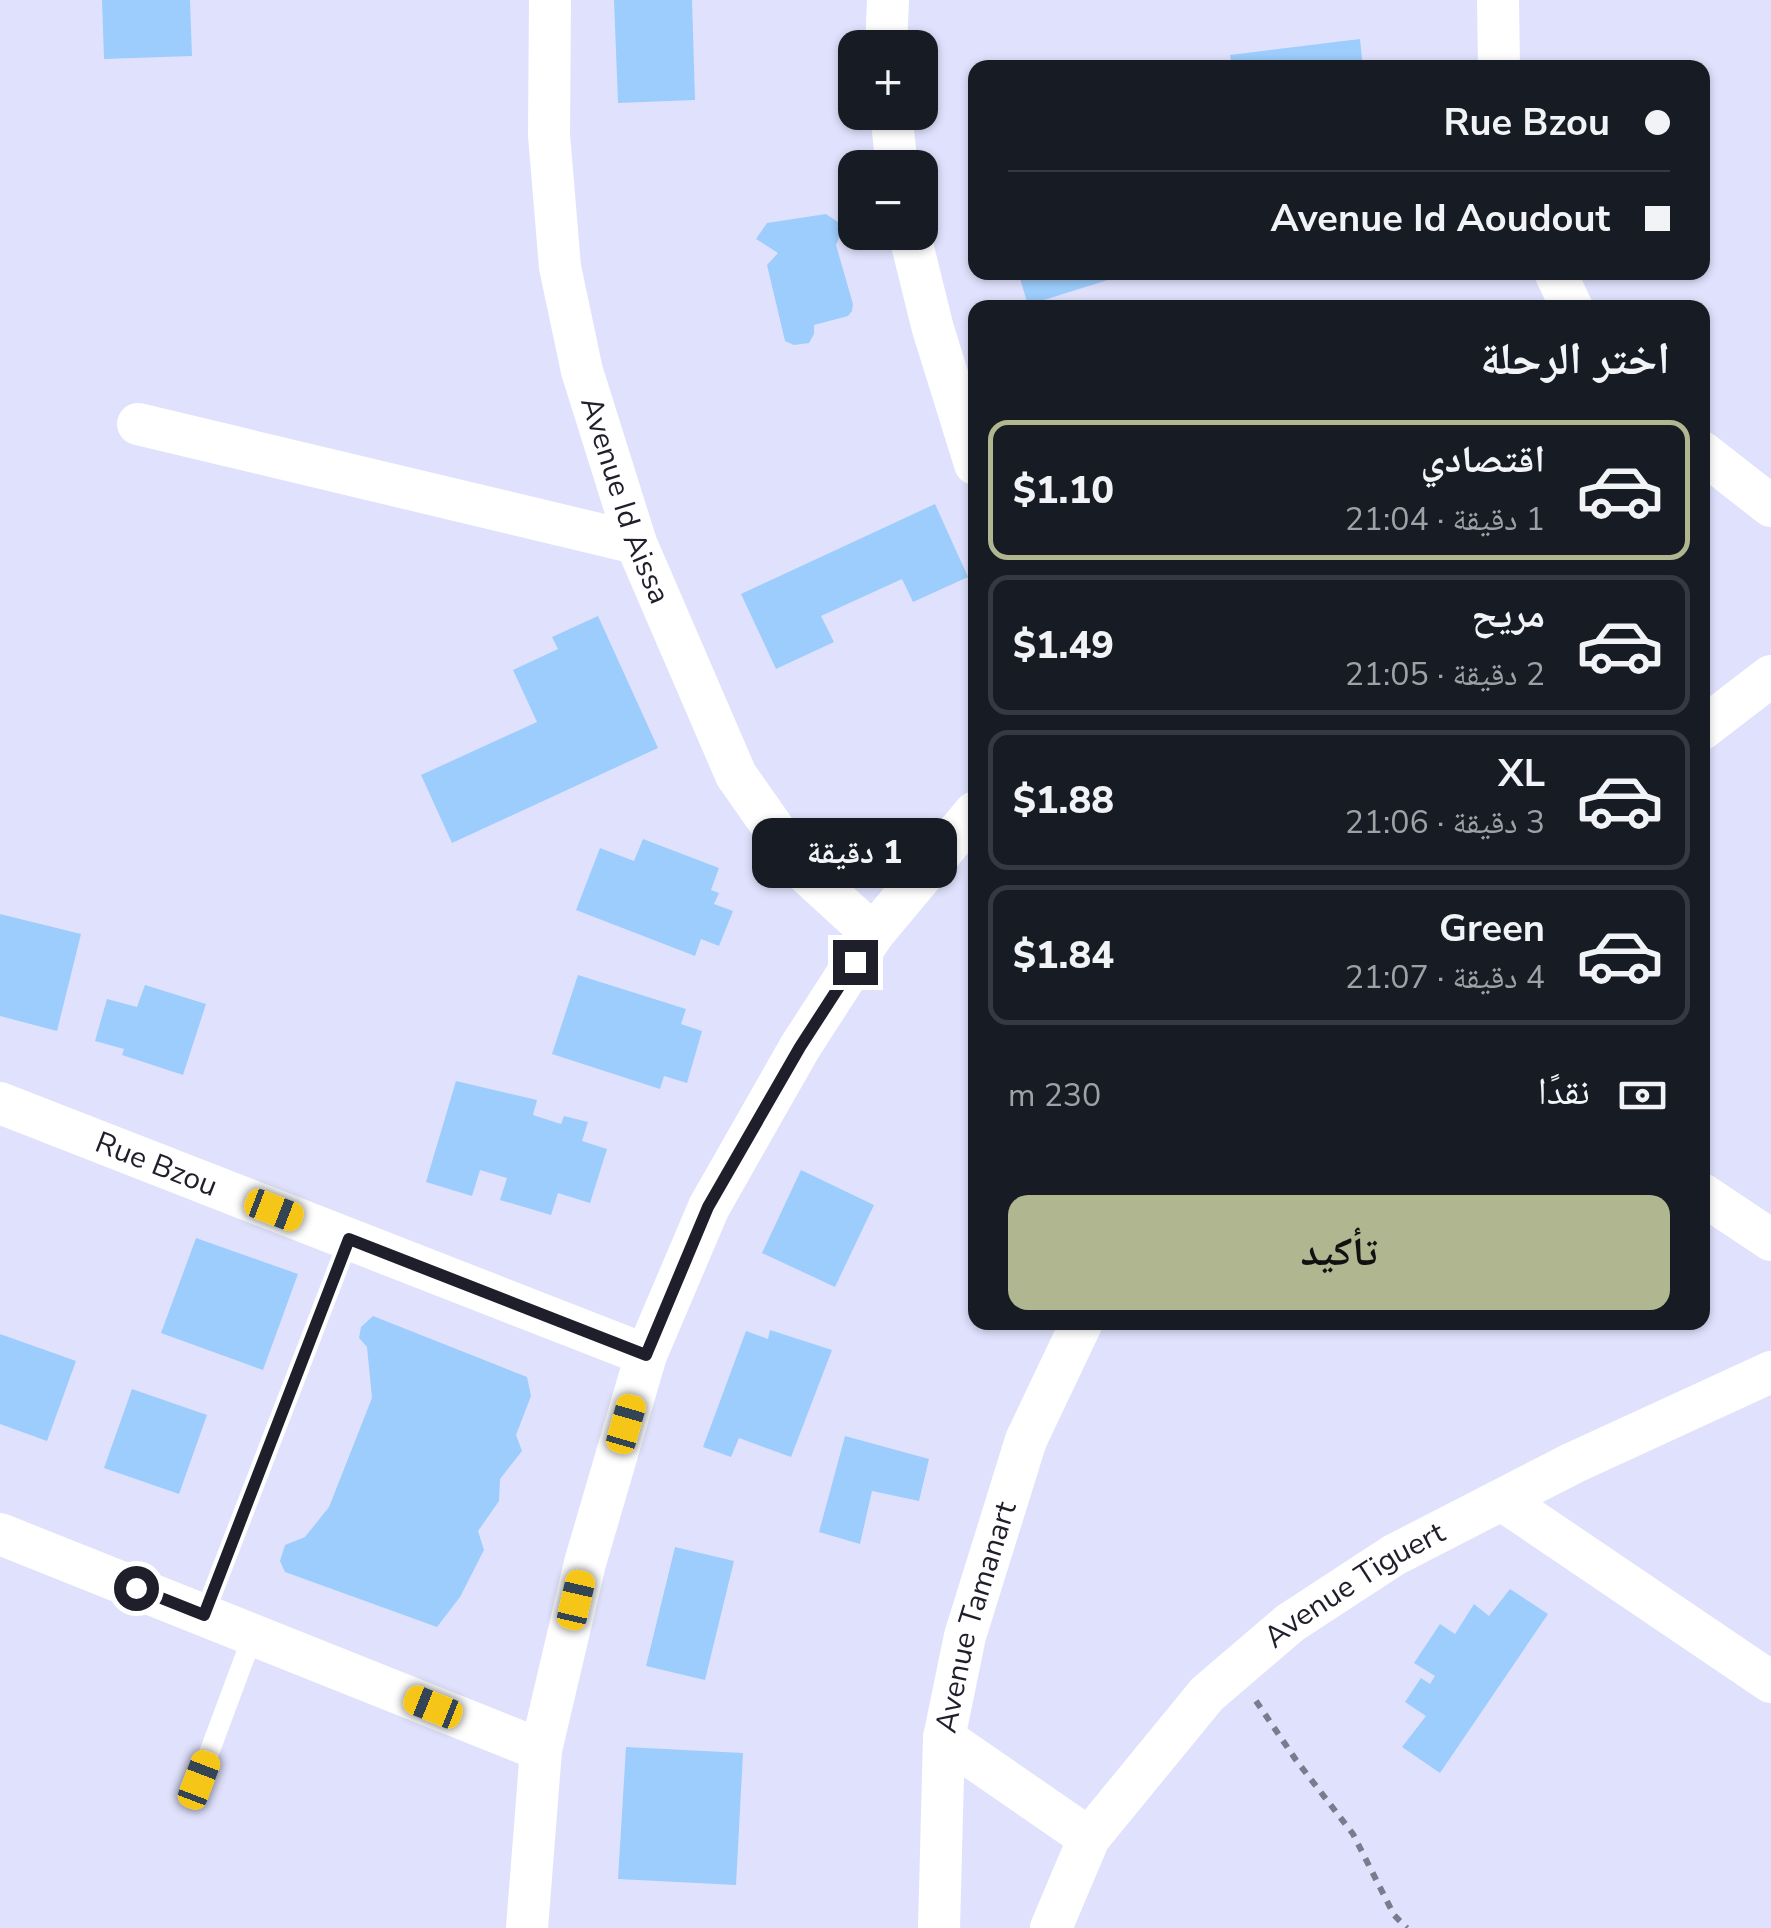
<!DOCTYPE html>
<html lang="ar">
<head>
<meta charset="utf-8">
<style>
	:root { --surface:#171b24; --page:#242831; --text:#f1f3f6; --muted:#9ea1a6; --line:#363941; --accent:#b0b68f }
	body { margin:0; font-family:"Nunito Sans","Noto Naskh Arabic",sans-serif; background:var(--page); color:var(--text); direction:rtl; height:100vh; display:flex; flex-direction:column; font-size:38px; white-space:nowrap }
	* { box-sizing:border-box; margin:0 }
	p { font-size:32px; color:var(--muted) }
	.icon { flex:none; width:55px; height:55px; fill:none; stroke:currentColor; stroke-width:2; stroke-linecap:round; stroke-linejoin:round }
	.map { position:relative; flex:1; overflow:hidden; direction:ltr }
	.sheet { position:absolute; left:968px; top:300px; width:742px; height:1030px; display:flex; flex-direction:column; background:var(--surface); border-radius:20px; box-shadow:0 2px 8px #0004; direction:rtl }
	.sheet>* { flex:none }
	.hud { position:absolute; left:968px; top:60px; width:742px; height:220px; border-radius:20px; box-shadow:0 2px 8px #0004; direction:rtl; display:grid; align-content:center; height:220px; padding:0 40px; background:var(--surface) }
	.controls { position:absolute; left:838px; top:30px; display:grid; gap:20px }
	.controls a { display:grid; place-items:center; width:100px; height:100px; border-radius:20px; background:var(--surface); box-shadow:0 2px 8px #0004; font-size:50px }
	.end { position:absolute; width:45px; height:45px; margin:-22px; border:12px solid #1f1f2b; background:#fff; box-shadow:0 0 0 5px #fff }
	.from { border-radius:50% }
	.bubble { position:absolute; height:70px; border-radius:20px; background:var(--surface); box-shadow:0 2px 8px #0004; font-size:32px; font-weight:800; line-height:70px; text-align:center; direction:rtl }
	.car { position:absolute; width:30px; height:60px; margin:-30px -15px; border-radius:12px; box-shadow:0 0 8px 2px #0007; background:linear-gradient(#f5c518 24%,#345 0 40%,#f5c518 0 76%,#345 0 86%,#f5c518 0) }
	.hud b { display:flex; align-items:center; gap:35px; height:95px; font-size:38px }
	.hud b+b { border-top:2px solid var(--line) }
	.hud i { width:25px; height:25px; background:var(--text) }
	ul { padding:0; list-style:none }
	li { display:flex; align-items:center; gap:30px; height:140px; margin:0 20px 15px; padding:0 20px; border:5px solid var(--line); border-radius:20px }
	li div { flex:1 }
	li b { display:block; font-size:38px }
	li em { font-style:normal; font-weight:800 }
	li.selected { border-color:var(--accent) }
	li>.icon { width:90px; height:90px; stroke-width:1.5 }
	h2 { padding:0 40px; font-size:45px; line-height:120px }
	.pay { display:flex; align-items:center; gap:25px; height:110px; padding:0 40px; font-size:38px }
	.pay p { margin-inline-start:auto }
	.primary-button { display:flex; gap:20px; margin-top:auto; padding:20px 40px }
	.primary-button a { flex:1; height:115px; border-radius:20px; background:var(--accent); color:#111; font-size:40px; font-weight:800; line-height:115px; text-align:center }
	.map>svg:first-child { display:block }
	.building { fill:#9dcdfc }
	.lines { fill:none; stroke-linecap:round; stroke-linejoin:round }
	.path { stroke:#7a7b8e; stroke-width:6; stroke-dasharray:8 8; stroke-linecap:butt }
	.service { stroke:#fff; stroke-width:20 }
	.minor { stroke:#fff; stroke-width:42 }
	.route { stroke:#1f1f2b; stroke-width:12 }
	.labels { text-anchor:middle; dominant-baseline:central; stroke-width:8; stroke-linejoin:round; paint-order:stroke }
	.street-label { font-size:30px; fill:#1f1f2b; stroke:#fff }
</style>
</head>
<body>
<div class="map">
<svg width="1771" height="1928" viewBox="0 0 1771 1928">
	<rect width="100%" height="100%" fill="#e0e2fd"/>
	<g class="building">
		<polygon points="102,0 190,0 192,56 104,59"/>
		<polygon points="614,0 692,0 695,100 618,103"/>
		<polygon points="1360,39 1363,68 1232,68 1230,55"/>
		<polygon points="826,214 844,226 836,245 853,304 852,311 848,316 814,325 814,334 809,343 794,345 785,341 767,265 778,253 756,239 767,223"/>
		<polygon points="1018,272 1130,272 1130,273 1028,305"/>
		<polygon points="935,504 968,577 913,602 902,579 821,616 834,642 776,669 741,594"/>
		<polygon points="598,616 658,748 452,843 421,775 537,722 513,670 558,649 552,637"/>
		<polygon points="643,839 719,868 711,890 719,893 714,904 733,911 719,946 701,939 695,956 576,910 600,848 634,861"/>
		<polygon points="0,914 81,934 57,1031 0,1016"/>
		<polygon points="578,975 686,1009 681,1024 702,1031 687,1083 664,1076 660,1089 552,1054"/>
		<polygon points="145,985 206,1004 183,1075 122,1055 124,1049 95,1041 107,999 137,1007"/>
		<polygon points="456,1081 537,1100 533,1115 561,1124 564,1116 588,1122 582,1141 607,1149 590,1203 558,1193 551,1215 500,1200 507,1178 480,1170 472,1196 426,1182"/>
		<polygon points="801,1170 874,1205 835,1287 762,1253"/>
		<polygon points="196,1238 298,1274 263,1370 161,1333"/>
		<polygon points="373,1316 527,1377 531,1396 516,1435 522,1451 500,1479 499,1501 478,1531 484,1550 460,1597 437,1627 285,1572 280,1561 285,1545 305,1537 329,1507 372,1398 367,1347 359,1338 361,1327"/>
		<polygon points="770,1330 832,1350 791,1457 739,1438 731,1457 703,1447 746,1331 768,1339"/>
		<polygon points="0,1334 76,1361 47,1441 0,1424"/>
		<polygon points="132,1389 207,1415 179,1494 104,1468"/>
		<polygon points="845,1436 929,1459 919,1501 872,1491 860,1544 819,1532"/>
		<polygon points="675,1547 734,1561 705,1680 646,1666"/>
		<polygon points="1510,1589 1548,1614 1440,1773 1402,1747 1426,1716 1405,1702 1421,1678 1430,1684 1435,1676 1414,1663 1440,1624 1455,1634 1474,1604 1489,1616"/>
		<polygon points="626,1747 743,1753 736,1885 618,1879"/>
	</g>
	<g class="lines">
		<polyline class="path" points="1256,1701 1296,1760 1353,1834 1394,1915 1407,1928"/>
		<g class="service">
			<polyline points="204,1615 349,1239"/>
			<polyline points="199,1780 253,1635"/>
		</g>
		<g class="minor">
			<path id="s1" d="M550,0L549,135L560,267L582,371L636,543L736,775L802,869L873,934"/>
			<polyline points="1498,0 1499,68"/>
			<polyline points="886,48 888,0"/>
			<polyline points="891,112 897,168"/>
			<polyline points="909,232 933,329 975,464"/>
			<polyline points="1555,272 1572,308"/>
			<polyline points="138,424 636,543"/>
			<polyline points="1702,452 1771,506"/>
			<polyline points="1702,729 1771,676"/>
			<path id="s2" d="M0,1103L646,1355"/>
			<polyline points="1702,1194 1771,1240"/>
			<polyline points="1502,1500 1771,1682"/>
			<polyline points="0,1534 541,1750"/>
			<polyline points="944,1738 1089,1838"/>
			<polyline points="527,1928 541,1750 585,1563 646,1355 709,1207 800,1047 873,934 975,812"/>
			<path id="s3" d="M939,1928L944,1738L965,1636L1026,1440L1082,1322"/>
			<path id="s4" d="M1051,1928L1089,1838L1207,1694L1290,1623L1394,1555L1573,1463L1771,1372"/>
		</g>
	</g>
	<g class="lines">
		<polyline class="route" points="136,1588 204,1615 349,1239 646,1355 708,1207 800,1047 855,962"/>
	</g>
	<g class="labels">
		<g class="street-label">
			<text stroke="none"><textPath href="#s1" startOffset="510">Avenue Id Aissa</textPath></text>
			<text stroke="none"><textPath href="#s2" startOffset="168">Rue Bzou</textPath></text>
			<text stroke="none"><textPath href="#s4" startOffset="468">Avenue Tiguert</textPath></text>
			<text stroke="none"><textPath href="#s3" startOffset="315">Avenue Tamanart</textPath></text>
		</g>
	</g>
</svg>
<div class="controls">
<a>+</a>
<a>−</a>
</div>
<i class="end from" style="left:136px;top:1588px"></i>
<i class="end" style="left:855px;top:962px"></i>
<div class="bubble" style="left:752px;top:818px;width:205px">1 دقيقة</div>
<i class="car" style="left:274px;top:1210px;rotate:111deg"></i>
<i class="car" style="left:626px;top:1424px;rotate:16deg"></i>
<i class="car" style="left:576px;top:1600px;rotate:13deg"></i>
<i class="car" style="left:433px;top:1707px;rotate:292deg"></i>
<i class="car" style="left:199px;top:1780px;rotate:21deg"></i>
<div class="hud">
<b><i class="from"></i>Rue Bzou</b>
<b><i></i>Avenue Id Aoudout</b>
</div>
<section class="sheet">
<h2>اختر الرحلة</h2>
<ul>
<li class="selected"><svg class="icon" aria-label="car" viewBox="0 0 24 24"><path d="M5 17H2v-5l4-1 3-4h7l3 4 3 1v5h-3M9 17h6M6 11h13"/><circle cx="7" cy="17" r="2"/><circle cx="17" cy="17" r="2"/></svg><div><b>اقتصادي</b><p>1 دقيقة · 21:04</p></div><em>$1.10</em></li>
<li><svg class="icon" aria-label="car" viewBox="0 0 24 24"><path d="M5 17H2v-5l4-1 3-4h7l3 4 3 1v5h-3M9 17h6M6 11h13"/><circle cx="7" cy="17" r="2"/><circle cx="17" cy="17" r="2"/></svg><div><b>مريح</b><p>2 دقيقة · 21:05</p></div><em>$1.49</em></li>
<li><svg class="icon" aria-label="car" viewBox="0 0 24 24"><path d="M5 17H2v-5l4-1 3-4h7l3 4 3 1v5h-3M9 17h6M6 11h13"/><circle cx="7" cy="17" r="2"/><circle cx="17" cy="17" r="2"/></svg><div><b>XL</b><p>3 دقيقة · 21:06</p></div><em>$1.88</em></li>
<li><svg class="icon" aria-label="car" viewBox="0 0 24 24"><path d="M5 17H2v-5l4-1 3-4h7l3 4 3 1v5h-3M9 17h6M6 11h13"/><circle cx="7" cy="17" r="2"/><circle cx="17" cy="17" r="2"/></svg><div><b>Green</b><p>4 دقيقة · 21:07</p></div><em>$1.84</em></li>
</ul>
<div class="pay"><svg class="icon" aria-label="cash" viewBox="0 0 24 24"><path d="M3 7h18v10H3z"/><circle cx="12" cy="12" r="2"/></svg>نقدًا<p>230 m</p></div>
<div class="primary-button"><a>تأكيد</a></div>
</section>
</div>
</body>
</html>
